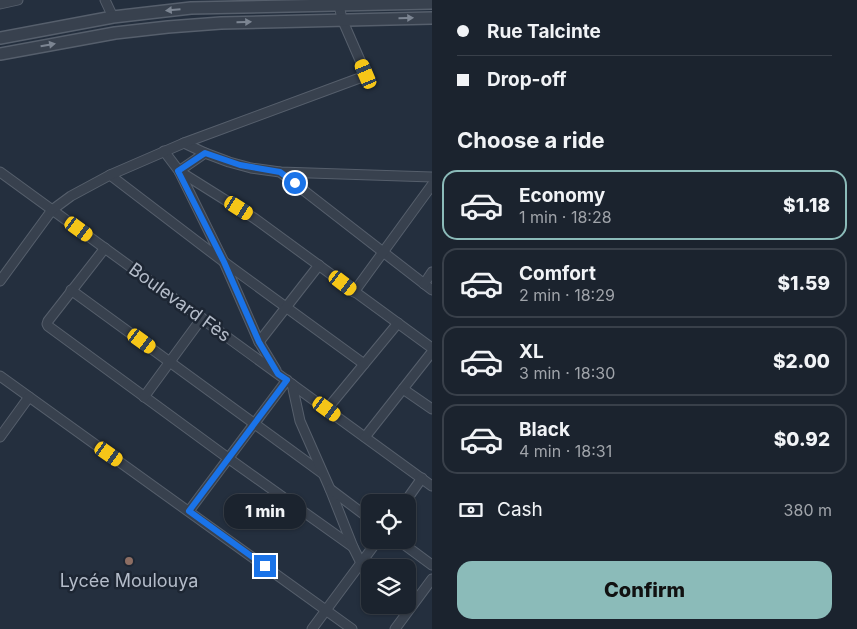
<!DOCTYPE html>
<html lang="en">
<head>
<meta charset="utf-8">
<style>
	:root { --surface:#1b232e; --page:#242b36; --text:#f1f3f6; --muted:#a0a4aa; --line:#39404a; --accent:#8bbbb9 }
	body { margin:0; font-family:Inter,sans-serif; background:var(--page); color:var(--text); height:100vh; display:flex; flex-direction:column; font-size:19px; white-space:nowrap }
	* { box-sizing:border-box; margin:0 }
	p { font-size:16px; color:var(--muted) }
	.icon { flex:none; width:28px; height:28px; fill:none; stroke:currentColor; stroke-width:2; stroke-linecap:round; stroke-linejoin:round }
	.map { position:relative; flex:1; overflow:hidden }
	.details { display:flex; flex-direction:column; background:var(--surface); width:425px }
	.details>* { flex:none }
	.guide { display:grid; align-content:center; height:110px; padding:0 25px; background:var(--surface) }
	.tools { position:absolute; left:361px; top:494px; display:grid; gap:10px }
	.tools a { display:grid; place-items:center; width:55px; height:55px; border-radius:10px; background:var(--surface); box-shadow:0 1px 4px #0004,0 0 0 1px var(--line); font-size:25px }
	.end { position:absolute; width:22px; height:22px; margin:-11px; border:6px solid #1a73e8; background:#fff; box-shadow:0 0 0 2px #fff }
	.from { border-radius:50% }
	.bubble { position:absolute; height:35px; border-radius:15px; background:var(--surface); box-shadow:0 1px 4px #0004,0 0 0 1px var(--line); font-size:16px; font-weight:800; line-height:35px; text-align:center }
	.car { position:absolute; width:15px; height:30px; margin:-15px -8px; border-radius:6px; box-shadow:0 0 4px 1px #0007; background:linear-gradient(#f5c518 24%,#345 0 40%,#f5c518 0 76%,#345 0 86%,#f5c518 0) }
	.guide b { display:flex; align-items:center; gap:18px; height:48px; font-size:19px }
	.guide b+b { border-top:1px solid var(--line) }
	.guide i { width:12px; height:12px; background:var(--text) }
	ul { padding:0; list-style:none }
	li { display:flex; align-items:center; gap:15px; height:70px; margin:0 10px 8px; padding:0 15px; border:2px solid var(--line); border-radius:15px }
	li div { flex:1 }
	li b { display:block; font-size:19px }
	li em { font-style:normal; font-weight:800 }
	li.active { border-color:var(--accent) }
	li>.icon { width:45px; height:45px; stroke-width:1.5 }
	h2 { padding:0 25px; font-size:22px; line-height:60px }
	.pay { display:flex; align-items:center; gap:12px; height:55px; padding:0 25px; font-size:19px }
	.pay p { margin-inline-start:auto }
	.button { display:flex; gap:10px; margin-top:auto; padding:10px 25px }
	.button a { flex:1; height:58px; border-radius:15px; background:var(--accent); color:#111; font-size:20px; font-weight:800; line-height:58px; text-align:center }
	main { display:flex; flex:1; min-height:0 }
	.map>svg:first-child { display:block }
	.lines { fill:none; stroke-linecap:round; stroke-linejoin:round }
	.minor-casing { stroke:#565f6c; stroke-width:11 }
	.tertiary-casing { stroke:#565f6c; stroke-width:14 }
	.minor { stroke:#38414e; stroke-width:9 }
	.tertiary { stroke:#38414e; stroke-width:11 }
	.oneway { fill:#7c8592 }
	.route { stroke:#1a73e8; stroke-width:6 }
	.education-dot { fill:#8d6e63; stroke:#1d2633; stroke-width:2 }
	.labels { text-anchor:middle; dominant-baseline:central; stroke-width:5; stroke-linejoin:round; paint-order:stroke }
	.street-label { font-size:18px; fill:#b4bcc9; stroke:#1d2633 }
	.poi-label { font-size:18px; fill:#b4bcc9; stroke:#1d2633 }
</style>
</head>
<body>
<main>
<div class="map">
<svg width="432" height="629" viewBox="0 0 432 629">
	<rect width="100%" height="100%" fill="#242f3e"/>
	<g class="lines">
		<defs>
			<g id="minor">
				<polyline points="105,0 113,17"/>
				<polyline points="0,4 18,0"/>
				<polyline points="184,143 205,153 229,162 251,168 280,172 432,177"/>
				<polyline points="164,151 179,171 224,262 259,342 276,370"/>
				<polyline points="205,153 179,171 254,218 432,348"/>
				<polyline points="0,172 432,486"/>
				<polyline points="280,172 432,290"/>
				<polyline points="110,175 224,262 364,364"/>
				<polyline points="105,248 48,321 47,324 48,326 228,458 353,547"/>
				<polyline points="0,281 52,210 71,196 110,175 184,143 365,76 366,74 342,19 339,5"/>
				<polyline points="424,284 432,272"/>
				<polyline points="71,290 322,473"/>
				<polyline points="354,292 432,185"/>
				<polyline points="259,342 319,265"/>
				<polyline points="0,376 352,629"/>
				<polyline points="292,384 300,421 330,489 353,547 361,563"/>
				<polyline points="403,389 432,409"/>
				<polyline points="144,397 202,318"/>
				<polyline points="327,409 398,323"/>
				<polyline points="0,437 29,397"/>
				<polyline points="365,437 432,352"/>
				<polyline points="330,489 370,519"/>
				<polyline points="405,502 422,478"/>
				<polyline points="189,511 287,380"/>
				<polyline points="398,540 432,565"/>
				<polyline points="312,629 378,540"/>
				<polyline points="395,629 432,579"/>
			</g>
			<g id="tertiary">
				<polyline points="0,38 113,17 191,8 432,3"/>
				<polyline points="0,54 115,33 168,27 221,23 432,18"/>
			</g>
		</defs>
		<use href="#minor" class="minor-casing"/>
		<use href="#tertiary" class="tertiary-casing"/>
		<use href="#minor" class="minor"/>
		<use href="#tertiary" class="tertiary"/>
	</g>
	<defs><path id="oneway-solid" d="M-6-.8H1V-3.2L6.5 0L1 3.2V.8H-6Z" transform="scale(1.25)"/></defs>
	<g class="oneway">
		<use href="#oneway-solid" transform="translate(173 10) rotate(175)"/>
		<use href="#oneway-solid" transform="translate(406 18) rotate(-1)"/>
		<use href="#oneway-solid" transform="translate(244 22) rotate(-2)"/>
		<use href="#oneway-solid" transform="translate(48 45) rotate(-10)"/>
	</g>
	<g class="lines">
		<polyline class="route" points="265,566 189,511 287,380 278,374 259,342 224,262 178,171 205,153 240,165 280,172 295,183"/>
	</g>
	<circle class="education-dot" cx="129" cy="561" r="5"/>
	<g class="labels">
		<g class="street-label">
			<text transform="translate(180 302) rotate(36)">Boulevard Fès</text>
		</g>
		<g class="poi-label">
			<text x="129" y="580">Lycée Moulouya</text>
		</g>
	</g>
</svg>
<div class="tools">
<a><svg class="icon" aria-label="locate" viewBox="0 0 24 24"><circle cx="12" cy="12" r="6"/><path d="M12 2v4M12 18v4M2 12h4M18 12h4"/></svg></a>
<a><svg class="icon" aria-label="layers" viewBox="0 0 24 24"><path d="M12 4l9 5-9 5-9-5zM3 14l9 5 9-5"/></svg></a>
</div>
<i class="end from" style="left:295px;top:183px"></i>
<i class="end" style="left:265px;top:566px"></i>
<div class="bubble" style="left:224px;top:494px;width:82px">1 min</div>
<i class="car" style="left:366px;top:74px;rotate:337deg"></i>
<i class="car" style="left:239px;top:208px;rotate:122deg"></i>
<i class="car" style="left:79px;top:229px;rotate:126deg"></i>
<i class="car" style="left:343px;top:283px;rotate:127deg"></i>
<i class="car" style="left:142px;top:341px;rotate:126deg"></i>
<i class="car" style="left:327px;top:409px;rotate:126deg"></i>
<i class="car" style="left:109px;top:454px;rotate:125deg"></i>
</div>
<section class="details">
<div class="guide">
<b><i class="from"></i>Rue Talcinte</b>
<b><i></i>Drop-off</b>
</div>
<h2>Choose a ride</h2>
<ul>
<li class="active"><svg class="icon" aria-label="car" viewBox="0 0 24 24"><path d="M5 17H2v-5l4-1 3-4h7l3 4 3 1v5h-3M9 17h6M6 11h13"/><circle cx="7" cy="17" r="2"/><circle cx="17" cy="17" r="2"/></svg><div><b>Economy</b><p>1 min · 18:28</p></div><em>$1.18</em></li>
<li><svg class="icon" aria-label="car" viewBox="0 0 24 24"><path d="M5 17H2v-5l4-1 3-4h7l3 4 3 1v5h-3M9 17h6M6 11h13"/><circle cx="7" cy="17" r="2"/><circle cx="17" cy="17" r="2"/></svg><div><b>Comfort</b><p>2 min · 18:29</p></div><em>$1.59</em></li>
<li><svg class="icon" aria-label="car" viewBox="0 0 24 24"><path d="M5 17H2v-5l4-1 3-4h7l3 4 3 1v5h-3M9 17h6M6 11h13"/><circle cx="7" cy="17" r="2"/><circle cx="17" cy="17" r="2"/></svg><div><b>XL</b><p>3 min · 18:30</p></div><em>$2.00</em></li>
<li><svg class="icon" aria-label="car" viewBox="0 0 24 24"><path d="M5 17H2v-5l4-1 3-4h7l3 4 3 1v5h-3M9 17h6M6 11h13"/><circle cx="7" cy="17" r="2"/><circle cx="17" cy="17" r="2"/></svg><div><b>Black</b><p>4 min · 18:31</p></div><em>$0.92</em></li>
</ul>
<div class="pay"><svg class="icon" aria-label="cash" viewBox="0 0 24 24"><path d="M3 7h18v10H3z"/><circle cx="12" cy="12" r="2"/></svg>Cash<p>380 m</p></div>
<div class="button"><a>Confirm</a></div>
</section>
</main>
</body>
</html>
